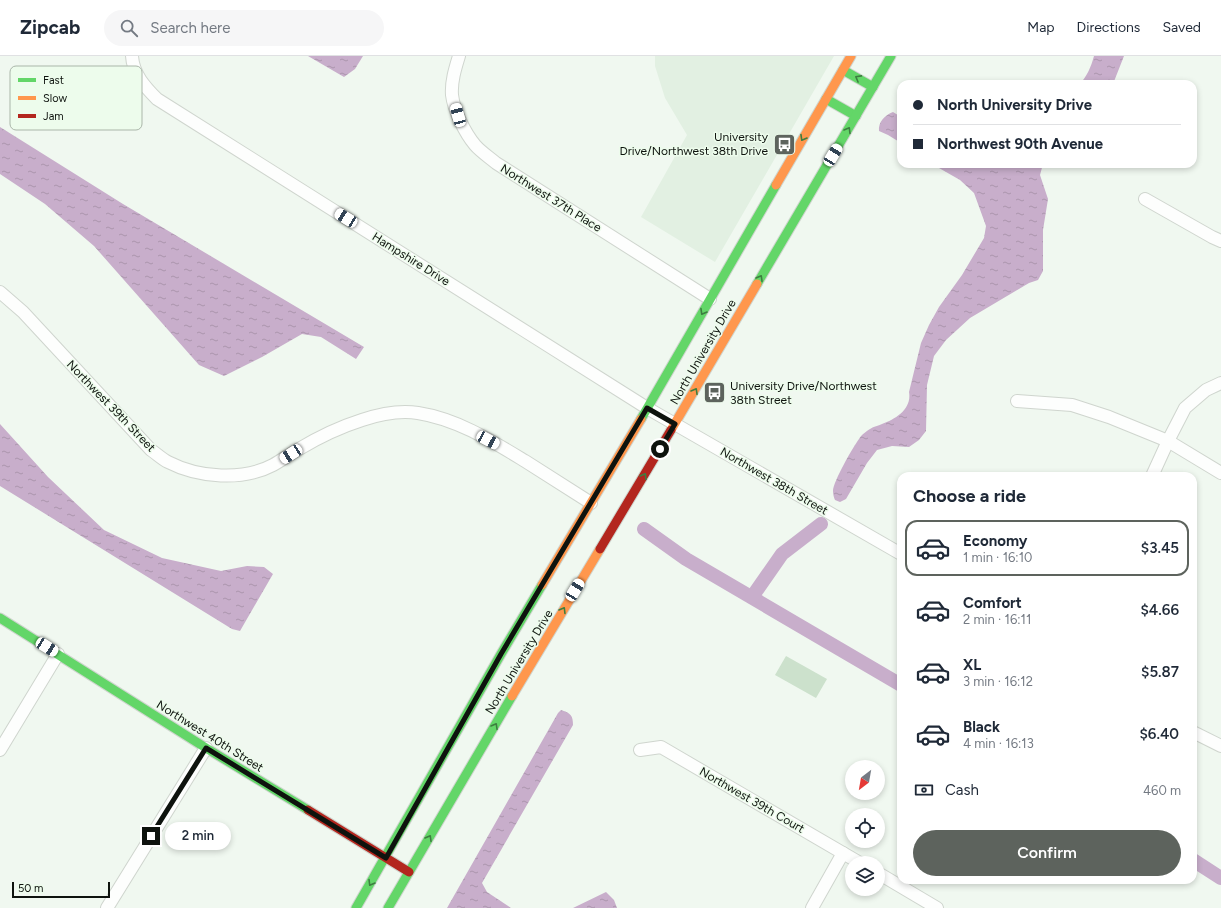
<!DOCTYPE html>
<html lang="en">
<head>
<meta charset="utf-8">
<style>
	:root { --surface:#fff; --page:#f6f6f7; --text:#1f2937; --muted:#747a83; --line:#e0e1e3; --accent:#5d635d }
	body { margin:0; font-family:Figtree,sans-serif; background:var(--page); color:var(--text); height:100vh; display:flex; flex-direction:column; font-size:15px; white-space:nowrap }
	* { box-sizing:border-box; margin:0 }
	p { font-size:13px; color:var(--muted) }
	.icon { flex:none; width:22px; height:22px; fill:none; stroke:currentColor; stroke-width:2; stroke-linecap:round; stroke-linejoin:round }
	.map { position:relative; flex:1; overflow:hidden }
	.drawer { position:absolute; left:897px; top:416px; width:300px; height:412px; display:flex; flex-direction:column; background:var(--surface); border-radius:12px; box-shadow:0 2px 6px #0003 }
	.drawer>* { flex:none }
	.guide { position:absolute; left:897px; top:24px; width:300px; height:88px; border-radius:12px; box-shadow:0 2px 6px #0003; display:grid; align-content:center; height:88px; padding:0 16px; background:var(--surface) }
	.needle { width:26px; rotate:211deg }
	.buttons { position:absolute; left:845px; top:704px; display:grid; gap:8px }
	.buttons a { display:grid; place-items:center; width:40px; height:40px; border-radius:50%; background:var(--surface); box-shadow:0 2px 6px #0003; font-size:20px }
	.scale { position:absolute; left:12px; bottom:10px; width:98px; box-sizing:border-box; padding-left:4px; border:2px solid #0e130e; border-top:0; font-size:11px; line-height:14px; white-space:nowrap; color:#0e130e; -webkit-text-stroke:3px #edfcec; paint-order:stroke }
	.end { position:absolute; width:18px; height:18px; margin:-9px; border:5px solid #0e130e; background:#fff; box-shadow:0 0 0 2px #fff }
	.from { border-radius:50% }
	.bubble { position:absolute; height:28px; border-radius:14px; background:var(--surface); box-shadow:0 2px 6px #0003; font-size:13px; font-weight:600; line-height:28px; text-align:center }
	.car { position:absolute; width:12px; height:24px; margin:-12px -6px; border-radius:5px; box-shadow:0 0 3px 1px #0007; background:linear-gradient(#fff 24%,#345 0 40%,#fff 0 76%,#345 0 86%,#fff 0) }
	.guide b { display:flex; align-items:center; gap:14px; height:38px; font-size:15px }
	.guide b+b { border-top:1px solid var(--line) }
	.guide i { width:10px; height:10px; background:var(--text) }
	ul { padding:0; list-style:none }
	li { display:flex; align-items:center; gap:12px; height:56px; margin:0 8px 6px; padding:0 8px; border:2px solid transparent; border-radius:12px }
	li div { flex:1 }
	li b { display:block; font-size:15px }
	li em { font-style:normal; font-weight:600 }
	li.active { border-color:var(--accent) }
	li>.icon { width:36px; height:36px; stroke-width:1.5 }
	h2 { padding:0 16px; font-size:18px; line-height:48px }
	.pay { display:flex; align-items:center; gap:10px; height:44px; padding:0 16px; font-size:15px }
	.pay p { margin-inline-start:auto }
	.button { display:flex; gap:8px; margin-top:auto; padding:8px 16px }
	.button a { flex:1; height:46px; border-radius:24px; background:var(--accent); color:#fff; font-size:16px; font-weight:600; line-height:46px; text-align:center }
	header { display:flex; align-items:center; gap:24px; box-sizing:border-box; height:56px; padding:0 20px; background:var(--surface); border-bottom:1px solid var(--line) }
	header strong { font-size:19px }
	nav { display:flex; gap:22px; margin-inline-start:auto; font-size:14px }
	.search { width:280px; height:36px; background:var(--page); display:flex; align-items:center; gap:10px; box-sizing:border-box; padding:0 14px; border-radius:22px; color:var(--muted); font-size:15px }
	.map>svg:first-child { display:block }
	.built { fill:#e2f0e2 }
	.garden { fill:#cce1cc }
	.water { fill:url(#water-ripples) }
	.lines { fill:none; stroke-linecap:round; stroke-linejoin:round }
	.canal { stroke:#c8aecb; stroke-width:14 }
	.street-casing { stroke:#cfd5ce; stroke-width:14 }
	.fast-casing { stroke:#cfd5ce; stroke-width:11 }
	.slow-casing { stroke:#cfd5ce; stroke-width:11 }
	.jam-casing { stroke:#cfd5ce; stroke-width:11 }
	.street { stroke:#fdfefd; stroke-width:12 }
	.fast { stroke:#63d668; stroke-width:9 }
	.slow { stroke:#ff974d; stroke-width:9 }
	.jam { stroke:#b3261e; stroke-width:9 }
	.oneway { stroke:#3d7e40 }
	.route { stroke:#0e130e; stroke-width:5 }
	.labels { text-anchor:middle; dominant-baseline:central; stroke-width:3; stroke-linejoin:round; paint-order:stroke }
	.poi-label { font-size:12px; fill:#0e130e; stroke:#edfcec; text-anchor:end }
	.street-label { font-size:12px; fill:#0e130e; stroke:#edfcec }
	.key { fill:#edfcec; stroke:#aab6a9; stroke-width:1 }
	.key-label { font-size:11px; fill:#0e130e }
</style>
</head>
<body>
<header>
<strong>Zipcab</strong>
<div class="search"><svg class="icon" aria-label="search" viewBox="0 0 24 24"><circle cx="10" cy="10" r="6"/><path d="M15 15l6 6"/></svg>Search here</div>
<nav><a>Map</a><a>Directions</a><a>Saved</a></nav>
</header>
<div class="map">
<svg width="1221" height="852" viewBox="0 0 1221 852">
	<defs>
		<pattern id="water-ripples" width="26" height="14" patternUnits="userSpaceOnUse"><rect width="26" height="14" fill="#c8aecb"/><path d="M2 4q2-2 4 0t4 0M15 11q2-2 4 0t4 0" fill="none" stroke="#ab95ad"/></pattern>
	</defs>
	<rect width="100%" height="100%" fill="#f0f8f0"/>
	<polygon class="built" points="655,0 834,0 715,206 641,161 687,79 665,42 655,10"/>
	<polygon class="garden" points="786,600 827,623 816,642 775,619"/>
	<g class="water">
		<polygon points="308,0 363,0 355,13 344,21"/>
		<path d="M1094,0H1124L1113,28H1080C1087,20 1091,11 1094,0Z"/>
		<path d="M893,56L901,61V87L888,79L879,75C878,66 885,59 893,56Z"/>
		<polygon points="0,71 123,148 364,291 356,303 321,281 302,278 262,301 224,320 199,309 94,190 45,148 0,118"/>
		<path d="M932,108H1043L1040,119L1048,143L1043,174V215L1038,224L1029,227L970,262L946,284L934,300L927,329L926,375L919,384L909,391L892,390L877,394L867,407L846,443L840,446L835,444C834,442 833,438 833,435C833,426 853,391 859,383C861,379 867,375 870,373C874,370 878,370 882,368C896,363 912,353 909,336L921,287L929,269L939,251L962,219L984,182L986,170L974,137L960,124Z"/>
		<polygon points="0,368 48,421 104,474 162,502 221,515 247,510 264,511 273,518 240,575 232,573 0,430"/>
		<path d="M561,654C571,657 573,660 573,669L482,827L487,836L511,852H447L558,657Z"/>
		<polygon points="606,836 614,844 617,852 573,852"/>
	</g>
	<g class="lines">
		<g class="canal">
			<polyline points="644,473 686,503 901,629"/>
			<polyline points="752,541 782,498 821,468"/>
			<polyline points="1193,804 1221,822"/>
		</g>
		<defs>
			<g id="street">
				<path d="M132,0C133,18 145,31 157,43L647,352L901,498"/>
				<path d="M459,0C455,13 451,26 452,39C454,55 465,77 475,89C481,96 489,101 496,107L710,243"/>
				<polyline points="1145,143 1212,181 1221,185"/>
				<path d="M0,236L23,256L151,394C157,398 162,403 168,406C199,422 243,425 273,409C282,404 290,398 299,393C319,381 340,371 362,364C380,358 399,354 418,357C457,363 492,385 525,405C547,419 569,433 591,447"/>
				<polyline points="1017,345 1072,349 1109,361 1168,385 1221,417"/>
				<polyline points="1152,420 1168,385 1185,352 1206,334 1221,327"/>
				<polyline points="1193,676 1221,690"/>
				<polyline points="0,694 58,598"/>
				<polyline points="640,694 661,691 860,807"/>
				<polyline points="878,817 937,852"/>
				<polyline points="107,852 206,692"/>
				<polyline points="812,852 843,797"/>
			</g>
			<g id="fast">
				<polyline points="843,14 873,31"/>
				<polyline points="826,43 856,60"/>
				<polyline points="757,228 891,0"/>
				<polyline points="641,363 776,129"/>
				<polyline points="0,562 206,692 308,754"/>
				<polyline points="356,852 501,598 542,529"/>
				<polyline points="388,852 512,640"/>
			</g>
			<g id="slow">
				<polyline points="776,129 851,0"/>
				<polyline points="671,374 757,228"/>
				<polyline points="542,529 641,363"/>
				<polyline points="512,640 600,493"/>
			</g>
			<g id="jam">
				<polyline points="600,493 671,374"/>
				<polyline points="308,754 409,816"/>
			</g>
		</defs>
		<use href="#street" class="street-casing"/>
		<use href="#fast" class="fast-casing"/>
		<use href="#slow" class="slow-casing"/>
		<use href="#jam" class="jam-casing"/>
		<use href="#street" class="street"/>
		<use href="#fast" class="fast"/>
		<use href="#slow" class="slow"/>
		<use href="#jam" class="jam"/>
	</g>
	<defs><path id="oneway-chevron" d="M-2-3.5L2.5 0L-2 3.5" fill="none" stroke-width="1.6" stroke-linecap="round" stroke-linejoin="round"/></defs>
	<g class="oneway">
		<use href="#oneway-chevron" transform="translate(858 22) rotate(-151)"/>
		<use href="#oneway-chevron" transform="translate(848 74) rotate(-59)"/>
		<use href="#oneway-chevron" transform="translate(803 82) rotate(120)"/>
		<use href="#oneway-chevron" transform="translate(760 222) rotate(-60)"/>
		<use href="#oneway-chevron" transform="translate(703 256) rotate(120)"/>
		<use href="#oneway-chevron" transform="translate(695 335) rotate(-60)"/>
		<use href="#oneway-chevron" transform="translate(644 420) rotate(-59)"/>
		<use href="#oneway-chevron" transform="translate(563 554) rotate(-59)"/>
		<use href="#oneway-chevron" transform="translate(495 670) rotate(-60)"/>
		<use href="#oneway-chevron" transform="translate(429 782) rotate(-60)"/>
		<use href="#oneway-chevron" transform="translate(371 827) rotate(121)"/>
	</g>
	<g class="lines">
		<polyline class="route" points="151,780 206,692 386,802 501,598 647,352 675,368 660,393"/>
	</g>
	<defs>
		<symbol id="bus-square" viewBox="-11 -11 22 22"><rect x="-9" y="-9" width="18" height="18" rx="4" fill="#5d635d" stroke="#edfcec"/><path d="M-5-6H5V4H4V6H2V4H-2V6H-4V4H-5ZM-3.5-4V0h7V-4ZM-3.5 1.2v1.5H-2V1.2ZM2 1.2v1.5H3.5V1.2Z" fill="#fff"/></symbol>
	</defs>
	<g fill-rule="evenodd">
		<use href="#bus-square" x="772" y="76" width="25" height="25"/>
		<use href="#bus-square" x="702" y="324" width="25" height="25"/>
	</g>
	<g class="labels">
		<g class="poi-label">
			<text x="768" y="81">University<tspan x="768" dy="14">Drive/Northwest 38th Drive</tspan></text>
			<text x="730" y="330" text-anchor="start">University Drive/Northwest<tspan x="730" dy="14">38th Street</tspan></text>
		</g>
		<g class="street-label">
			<text transform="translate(551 142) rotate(32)">Northwest 37th Place</text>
			<text transform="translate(411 203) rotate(32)">Hampshire Drive</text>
			<text transform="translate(703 296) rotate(-60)">North University Drive</text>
			<text transform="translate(111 350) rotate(46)">Northwest 39th Street</text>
			<text transform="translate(774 425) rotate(30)">Northwest 38th Street</text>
			<text transform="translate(519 606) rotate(-59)">North University Drive</text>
			<text transform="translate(210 680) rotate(32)">Northwest 40th Street</text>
			<text transform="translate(752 744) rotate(30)">Northwest 39th Court</text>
		</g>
	</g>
	<rect x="10" y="10" width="132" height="64" rx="6" class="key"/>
	<rect x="18" y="22" width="18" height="4" fill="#63d668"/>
	<rect x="18" y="40" width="18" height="4" fill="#ff974d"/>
	<rect x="18" y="58" width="18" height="4" fill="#b3261e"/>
	<g class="key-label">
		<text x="43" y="28">Fast</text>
		<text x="43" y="46">Slow</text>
		<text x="43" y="64">Jam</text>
	</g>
</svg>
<div class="buttons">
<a><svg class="needle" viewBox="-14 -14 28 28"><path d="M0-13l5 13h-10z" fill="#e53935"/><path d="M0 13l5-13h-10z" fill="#747a83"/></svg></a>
<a><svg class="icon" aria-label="locate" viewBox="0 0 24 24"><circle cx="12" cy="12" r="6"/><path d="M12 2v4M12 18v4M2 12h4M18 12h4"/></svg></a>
<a><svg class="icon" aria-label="layers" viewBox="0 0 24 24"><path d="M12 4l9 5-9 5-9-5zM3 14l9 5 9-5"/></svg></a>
</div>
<div class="scale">50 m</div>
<i class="end from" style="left:660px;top:393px"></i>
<i class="end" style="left:151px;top:780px"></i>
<div class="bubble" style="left:165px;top:766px;width:66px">2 min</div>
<i class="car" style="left:458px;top:59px;rotate:345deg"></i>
<i class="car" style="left:833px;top:99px;rotate:31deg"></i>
<i class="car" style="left:346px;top:162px;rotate:302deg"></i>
<i class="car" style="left:488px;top:384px;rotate:118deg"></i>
<i class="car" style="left:291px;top:398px;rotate:237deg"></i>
<i class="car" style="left:575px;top:534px;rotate:31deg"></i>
<i class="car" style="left:47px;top:591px;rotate:122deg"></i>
<div class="guide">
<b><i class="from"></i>North University Drive</b>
<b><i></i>Northwest 90th Avenue</b>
</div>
<section class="drawer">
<h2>Choose a ride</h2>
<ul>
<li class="active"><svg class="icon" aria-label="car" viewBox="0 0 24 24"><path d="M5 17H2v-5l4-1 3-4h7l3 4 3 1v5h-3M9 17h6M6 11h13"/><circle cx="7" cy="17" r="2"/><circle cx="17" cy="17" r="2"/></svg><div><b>Economy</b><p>1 min · 16:10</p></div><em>$3.45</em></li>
<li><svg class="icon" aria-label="car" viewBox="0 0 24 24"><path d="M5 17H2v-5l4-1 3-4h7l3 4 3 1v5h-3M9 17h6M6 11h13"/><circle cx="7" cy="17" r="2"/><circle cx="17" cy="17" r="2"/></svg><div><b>Comfort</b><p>2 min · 16:11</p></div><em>$4.66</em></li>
<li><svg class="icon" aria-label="car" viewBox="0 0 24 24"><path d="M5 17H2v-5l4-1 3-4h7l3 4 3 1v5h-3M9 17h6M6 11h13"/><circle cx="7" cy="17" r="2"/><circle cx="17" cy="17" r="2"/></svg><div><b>XL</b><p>3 min · 16:12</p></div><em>$5.87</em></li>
<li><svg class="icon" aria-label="car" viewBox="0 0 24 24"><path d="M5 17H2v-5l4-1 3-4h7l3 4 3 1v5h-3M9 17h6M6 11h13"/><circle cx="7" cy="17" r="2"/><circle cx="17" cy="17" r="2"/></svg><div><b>Black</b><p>4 min · 16:13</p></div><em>$6.40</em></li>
</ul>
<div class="pay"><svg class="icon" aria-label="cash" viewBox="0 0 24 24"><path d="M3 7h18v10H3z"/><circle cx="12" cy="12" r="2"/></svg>Cash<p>460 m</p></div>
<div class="button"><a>Confirm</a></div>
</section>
</div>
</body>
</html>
